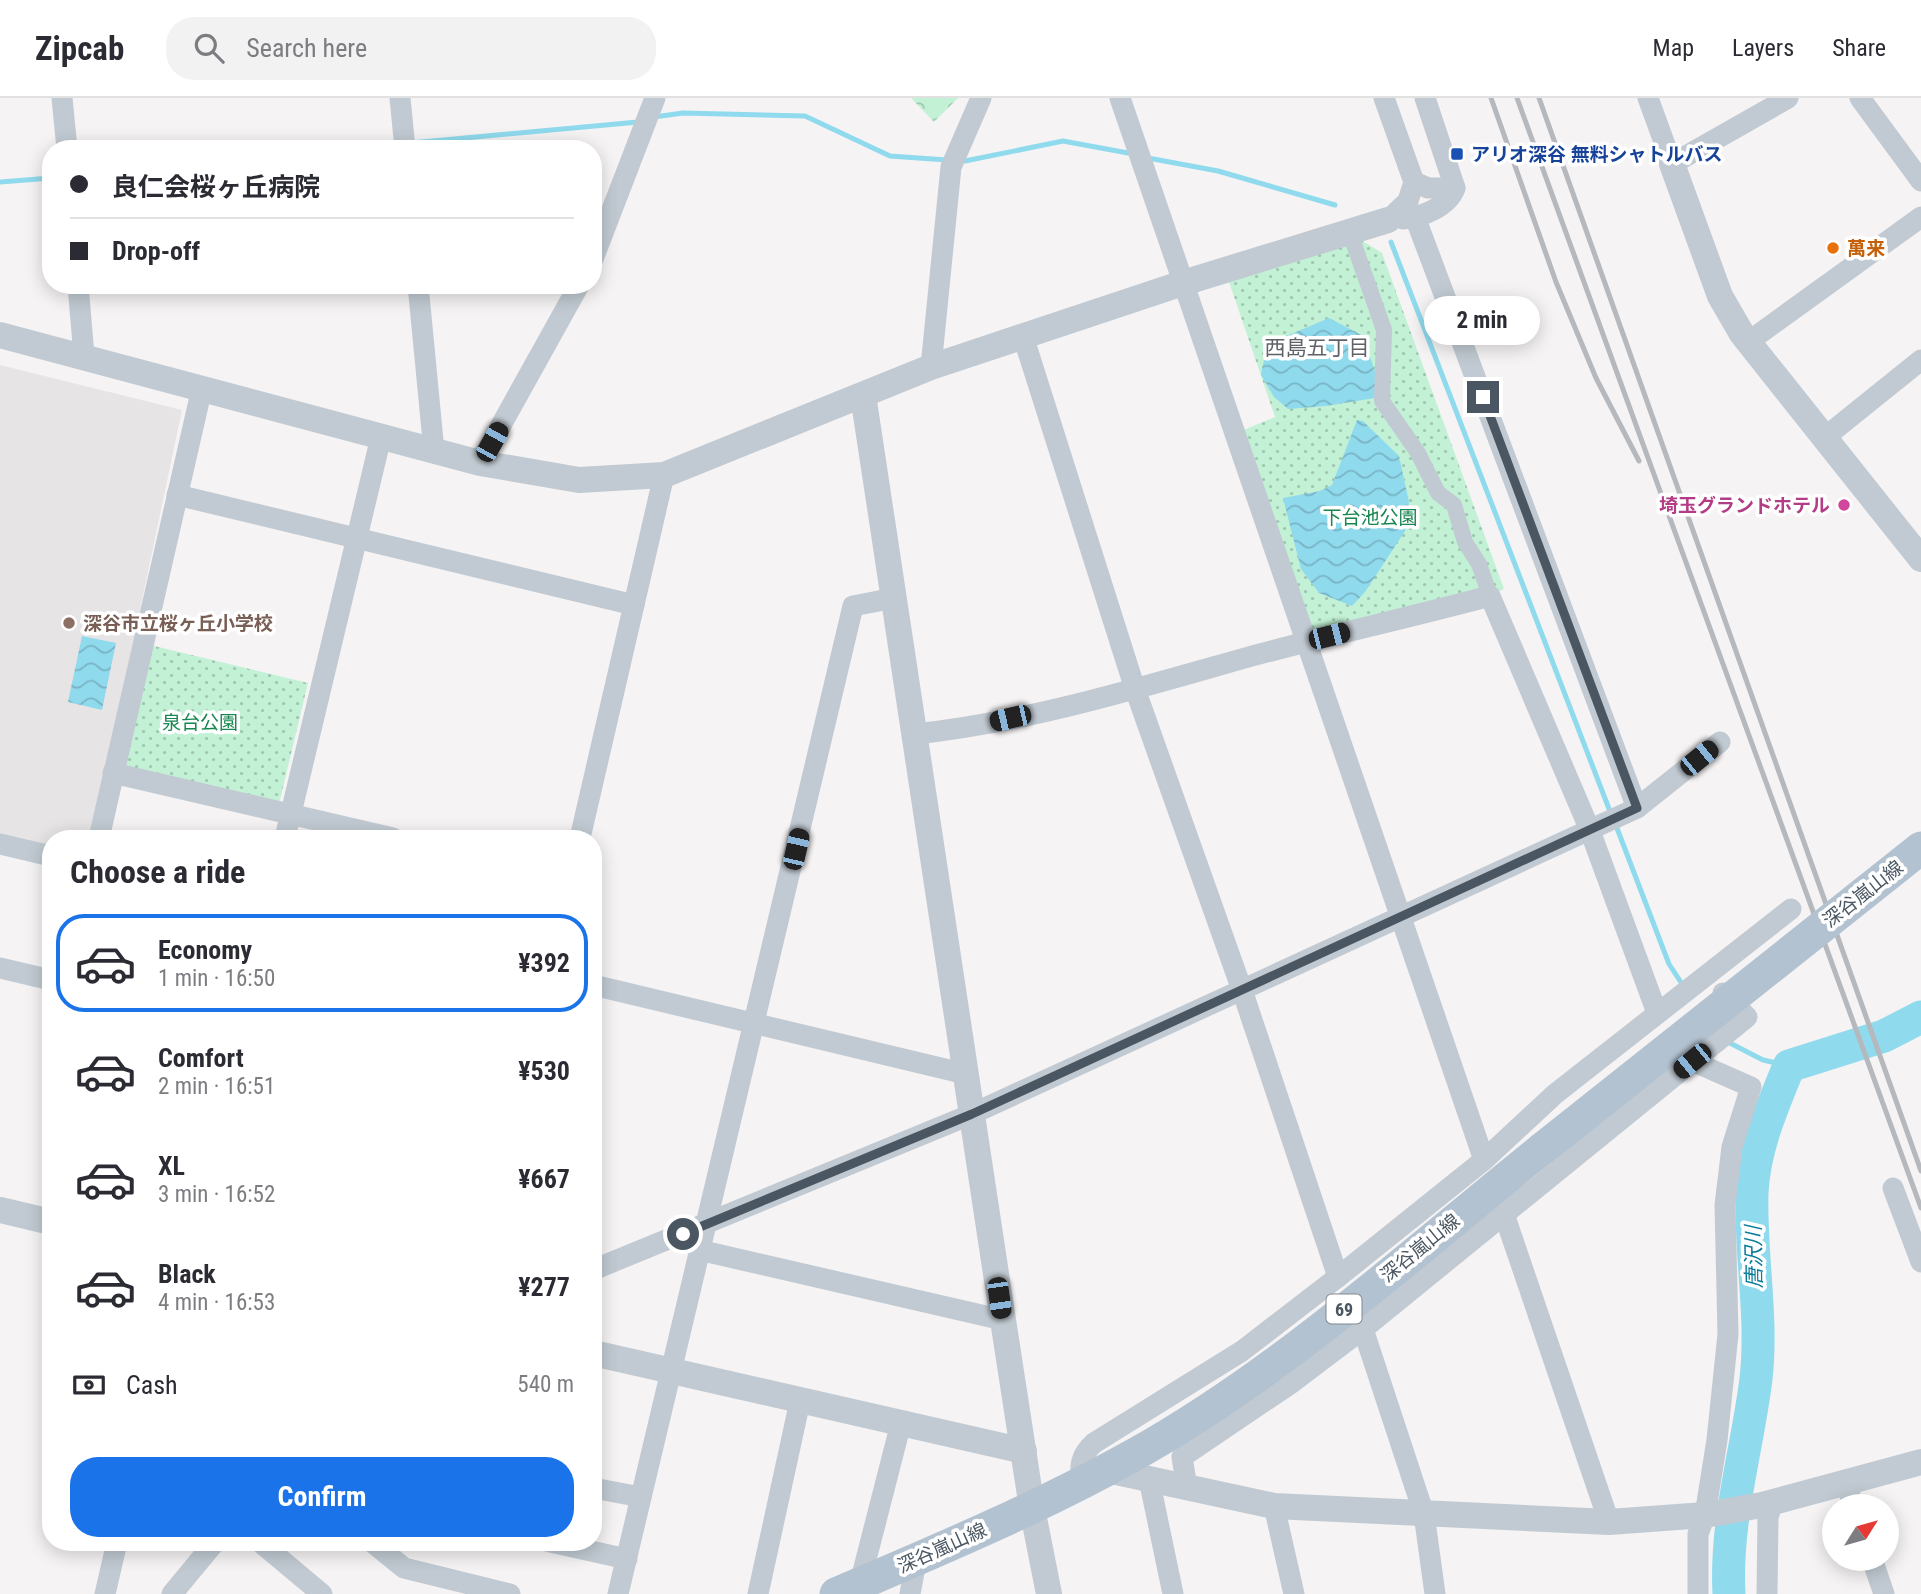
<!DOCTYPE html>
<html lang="en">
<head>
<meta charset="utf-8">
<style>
	:root { --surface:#fff; --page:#f2f2f3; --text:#2b2b33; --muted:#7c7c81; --line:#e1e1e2; --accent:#1a73e8 }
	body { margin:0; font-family:"Roboto Condensed","Noto Sans JP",sans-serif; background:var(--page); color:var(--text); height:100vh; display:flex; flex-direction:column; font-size:26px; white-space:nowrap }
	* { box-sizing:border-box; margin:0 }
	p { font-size:23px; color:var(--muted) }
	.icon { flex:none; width:38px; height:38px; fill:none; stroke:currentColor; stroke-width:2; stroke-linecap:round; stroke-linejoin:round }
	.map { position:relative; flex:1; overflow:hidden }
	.details { position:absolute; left:42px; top:732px; width:560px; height:721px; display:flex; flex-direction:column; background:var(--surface); border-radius:28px; box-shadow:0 4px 18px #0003 }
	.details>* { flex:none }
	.hud { position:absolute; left:42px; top:42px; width:560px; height:154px; border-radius:28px; box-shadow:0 4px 18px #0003; display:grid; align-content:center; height:154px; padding:0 28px; background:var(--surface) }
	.needle { width:46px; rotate:53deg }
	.controls { position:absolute; left:1822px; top:1396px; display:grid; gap:14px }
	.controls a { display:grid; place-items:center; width:77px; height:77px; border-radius:50%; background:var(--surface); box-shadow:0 4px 18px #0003; font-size:35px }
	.end { position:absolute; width:32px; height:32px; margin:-16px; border:9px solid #4a5661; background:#fff; box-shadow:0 0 0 4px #fff }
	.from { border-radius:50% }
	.bubble { position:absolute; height:49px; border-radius:24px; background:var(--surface); box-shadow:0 4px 18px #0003; font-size:23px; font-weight:700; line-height:49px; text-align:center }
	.car { position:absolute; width:21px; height:42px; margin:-21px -10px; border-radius:9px; box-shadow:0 0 5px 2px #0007; background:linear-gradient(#222 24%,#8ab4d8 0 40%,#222 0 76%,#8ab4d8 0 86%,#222 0) }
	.hud b { display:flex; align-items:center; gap:24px; height:66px; font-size:26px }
	.hud b+b { border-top:2px solid var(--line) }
	.hud i { width:18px; height:18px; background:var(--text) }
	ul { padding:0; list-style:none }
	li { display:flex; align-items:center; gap:21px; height:98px; margin:0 14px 10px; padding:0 14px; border:4px solid transparent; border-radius:28px }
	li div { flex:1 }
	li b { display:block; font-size:26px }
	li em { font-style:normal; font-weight:700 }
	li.active { border-color:var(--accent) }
	li>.icon { width:63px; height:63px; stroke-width:1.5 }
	h2 { padding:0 28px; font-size:32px; line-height:84px }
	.pay { display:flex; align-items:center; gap:18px; height:77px; padding:0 28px; font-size:26px }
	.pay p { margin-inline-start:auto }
	.cta { display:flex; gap:14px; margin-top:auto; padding:14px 28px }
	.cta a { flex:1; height:80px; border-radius:28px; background:var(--accent); color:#fff; font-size:28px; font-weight:700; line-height:80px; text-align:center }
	header { display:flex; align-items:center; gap:42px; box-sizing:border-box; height:98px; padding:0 35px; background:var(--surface); border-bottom:2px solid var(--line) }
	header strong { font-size:33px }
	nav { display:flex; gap:38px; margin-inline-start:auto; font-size:24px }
	.search { width:490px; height:63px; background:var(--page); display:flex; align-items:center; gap:18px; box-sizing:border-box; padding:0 24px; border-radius:28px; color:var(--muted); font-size:26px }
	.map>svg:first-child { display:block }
	.education { fill:#e6e4e5 }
	.grass { fill:url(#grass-dots) }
	.forest { fill:url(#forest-crowns) }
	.water { fill:url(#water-waves) }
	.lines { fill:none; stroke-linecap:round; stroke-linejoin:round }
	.stream { stroke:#90daee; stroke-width:5 }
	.river { stroke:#90daee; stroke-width:33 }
	.pedestrian { stroke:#c1cad2; stroke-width:16 }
	.minor { stroke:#c1cad2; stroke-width:21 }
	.tertiary { stroke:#c1cad2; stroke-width:26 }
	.primary { stroke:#b3c2d1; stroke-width:33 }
	.rail { stroke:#b5b8bd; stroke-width:5 }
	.primary-bridge { stroke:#b3c2d1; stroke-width:33 }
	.route { stroke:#4a5661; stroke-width:9 }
	.transit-dot { fill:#1a4fb4; stroke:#fff; stroke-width:2.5 }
	.food-dot { fill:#e8710a; stroke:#fff; stroke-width:2.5 }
	.hotel-dot { fill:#d1479c; stroke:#fff; stroke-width:2.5 }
	.education-dot { fill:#8d6e63; stroke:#fff; stroke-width:2.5 }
	.labels { text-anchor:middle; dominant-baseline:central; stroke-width:7; stroke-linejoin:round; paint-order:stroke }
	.shield { fill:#fff; stroke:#808990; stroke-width:2 }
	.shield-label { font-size:18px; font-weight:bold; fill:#4a5661 }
	.transit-label { font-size:19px; font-weight:bold; fill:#164399; stroke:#fff; text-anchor:start }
	.food-label { font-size:19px; font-weight:bold; fill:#c56008; stroke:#fff; text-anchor:start }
	.hotel-label { font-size:19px; font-weight:bold; fill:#b23c85; stroke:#fff; text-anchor:end }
	.park-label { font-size:19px; fill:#17864f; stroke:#fff }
	.education-label { font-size:19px; font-weight:bold; fill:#785e54; stroke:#fff; text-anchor:start }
	.street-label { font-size:19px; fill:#4a5661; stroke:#fff }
	.neighbourhood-label { font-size:21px; fill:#5f6368; stroke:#fff }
	.water-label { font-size:21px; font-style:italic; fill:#0c7c9b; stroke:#fff }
</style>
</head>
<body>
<header>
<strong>Zipcab</strong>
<div class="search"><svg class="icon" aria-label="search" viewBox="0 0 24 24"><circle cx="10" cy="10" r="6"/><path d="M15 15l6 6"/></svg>Search here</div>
<nav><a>Map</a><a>Layers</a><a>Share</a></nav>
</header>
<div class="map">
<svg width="1921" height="1496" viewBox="0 0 1921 1496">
	<defs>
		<pattern id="grass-dots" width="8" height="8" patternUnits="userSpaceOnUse" patternTransform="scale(1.75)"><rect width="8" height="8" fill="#c3f1d5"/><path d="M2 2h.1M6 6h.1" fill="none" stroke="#a0c6b0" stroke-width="1.8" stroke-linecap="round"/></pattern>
		<pattern id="forest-crowns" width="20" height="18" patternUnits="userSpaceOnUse" patternTransform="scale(1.75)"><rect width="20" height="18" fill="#c3f1d5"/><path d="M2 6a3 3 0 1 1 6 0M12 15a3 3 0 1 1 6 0" fill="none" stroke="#a0c6b0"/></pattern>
		<pattern id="water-waves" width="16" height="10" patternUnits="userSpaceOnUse" patternTransform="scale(1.75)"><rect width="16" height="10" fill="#90daee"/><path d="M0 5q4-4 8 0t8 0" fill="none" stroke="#78b4c4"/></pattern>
	</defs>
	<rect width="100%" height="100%" fill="#f5f3f3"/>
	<polygon class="education" points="0,267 182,312 92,740 51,740 51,749 0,737"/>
	<g class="grass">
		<polygon points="1350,135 1382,155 1504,491 1481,501 1304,544 1234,336 1275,319 1225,172"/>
		<polygon points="146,546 308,585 279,706 121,670"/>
	</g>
	<polygon class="forest" points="911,0 958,0 934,24"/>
	<g class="water">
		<polygon points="1329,220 1363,238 1377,279 1375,300 1326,308 1288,311 1274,299 1261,277 1266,252 1284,239"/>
		<polygon points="1357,322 1363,323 1399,358 1409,404 1405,433 1365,494 1352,508 1319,495 1301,471 1283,400 1320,393 1332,387"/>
		<polygon points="82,538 116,545 102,612 68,604"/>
	</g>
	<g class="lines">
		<g class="stream">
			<polyline points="654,19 683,15 805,18 890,58 947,62"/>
			<polyline points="411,45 638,24"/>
			<polyline points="356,51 398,47"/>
			<polyline points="1148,60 1218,73 1335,107"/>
			<polyline points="965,63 1063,43 1128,55"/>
			<polyline points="0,84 51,80"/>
			<polyline points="1391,144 1611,716"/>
			<polyline points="1615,725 1669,866 1684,889"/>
			<polyline points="1726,943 1763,962 1789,968"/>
		</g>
		<path class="river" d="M1729,1496C1725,1423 1747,1353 1756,1281C1763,1219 1750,1156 1752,1095C1754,1050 1772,1010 1789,968L1884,938L1921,919"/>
		<polyline class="pedestrian" points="1350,135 1384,232 1382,303 1418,355 1438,395 1454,407 1465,444 1479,466 1490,498"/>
		<g class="minor">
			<polyline points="62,0 67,51"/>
			<polyline points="400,0 405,51"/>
			<polyline points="1120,0 1484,1062"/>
			<polyline points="1384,0 1414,84 1408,103 1388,122"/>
			<polyline points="1648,0 1672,66 1788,0"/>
			<polyline points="1860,0 1921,83"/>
			<polyline points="1414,84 1428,90 1455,90"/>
			<polyline points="1415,119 1637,710"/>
			<path d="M1403,121C1422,119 1448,109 1455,90L1425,0"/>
			<polyline points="593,161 655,0"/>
			<polyline points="78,187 84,258"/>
			<polyline points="418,187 434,353"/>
			<polyline points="1023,238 1135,591 1242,892 1338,1179"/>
			<polyline points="1748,244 1921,119"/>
			<polyline points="931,269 951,69 981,0"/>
			<polyline points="1824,340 1921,262"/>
			<polyline points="480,365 579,187"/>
			<polyline points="177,397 634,507"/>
			<path d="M915,636C1029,624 1142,589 1252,558C1331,537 1411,519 1490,498L1589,730L1657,915"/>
			<polyline points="113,675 393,740"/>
			<polyline points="99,740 202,290"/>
			<polyline points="285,740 381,339"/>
			<polyline points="580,740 664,377"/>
			<polyline points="0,746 51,758"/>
			<polyline points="0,870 51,882"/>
			<polyline points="593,887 966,976"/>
			<polyline points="1692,963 1751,989 1732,1049 1725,1107 1728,1236 1717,1342 1705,1417 1698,1436 1698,1496"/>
			<polyline points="1893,1090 1921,1164"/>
			<polyline points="1504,1116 1609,1424"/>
			<polyline points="699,1152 1003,1222"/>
			<polyline points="593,1172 972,1016 1637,710 1720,644"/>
			<polyline points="1363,1231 1424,1416 1435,1496"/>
			<polyline points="1149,1381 1173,1496"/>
			<path d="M1081,1385C1080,1367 1080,1358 1094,1345L1242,1253L1338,1179L1484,1062L1555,996L1791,811"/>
			<polyline points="1846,1386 1854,1409"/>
			<polyline points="593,1390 641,1399"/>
			<polyline points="1187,1390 1182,1359 1293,1284 1363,1231 1747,919 1723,895"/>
			<polyline points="1274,1408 1294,1496"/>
			<polyline points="260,1444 322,1496"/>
			<polyline points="372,1444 404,1470 510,1496"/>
			<polyline points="550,1444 627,1461"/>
			<polyline points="1872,1461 1884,1496"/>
			<polyline points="860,1485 901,1325"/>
			<polyline points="105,1496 117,1444"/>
			<polyline points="172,1496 215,1444"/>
			<polyline points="618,1496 853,508 894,500"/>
			<polyline points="758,1496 800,1303"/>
			<polyline points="910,1496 916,1463"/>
			<polyline points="1767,1496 1768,1419 1773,1404"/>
		</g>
		<g class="tertiary">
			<polyline points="1672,66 1720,198 1742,236 1921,461"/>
			<polyline points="0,237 480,365 579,382 664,377 931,269 1183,185 1388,122"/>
			<polyline points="863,297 1003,1222 1032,1410 1049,1496"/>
			<polyline points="0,1112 51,1124"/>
			<polyline points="593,1255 1024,1353"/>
			<polyline points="1107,1372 1274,1408 1609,1424 1705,1417 1762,1407 1921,1364"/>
		</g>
		<path class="primary" d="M836,1496C936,1453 1037,1411 1132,1358C1281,1275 1410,1157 1542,1051"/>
		<g class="rail">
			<polyline points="1491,0 1556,184 1596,280 1639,363"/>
			<polyline points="1517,0 1921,1110"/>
			<polyline points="1539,0 1921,1073"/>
		</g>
		<polyline class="primary-bridge" points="1542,1051 1921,750"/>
	</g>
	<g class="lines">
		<polyline class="route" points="683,1136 972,1016 1637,710 1483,299"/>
	</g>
	<rect class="transit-dot" x="1450" y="49" width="14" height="14" rx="3.5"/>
	<circle class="food-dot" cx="1833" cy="150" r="7"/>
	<circle class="hotel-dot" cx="1844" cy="407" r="7"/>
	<circle class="education-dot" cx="69" cy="525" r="7"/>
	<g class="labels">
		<rect class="shield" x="1326.5" y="1196.5" width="35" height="29" rx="5"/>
		<g class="shield-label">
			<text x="1344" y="1211">69</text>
		</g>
		<g class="transit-label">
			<text x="1471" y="56">アリオ深谷 無料シャトルバス</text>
		</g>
		<g class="food-label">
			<text x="1847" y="150">萬来</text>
		</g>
		<g class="hotel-label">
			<text x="1830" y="407">埼玉グランドホテル</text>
		</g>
		<g class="park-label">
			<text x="1370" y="419">下台池公園</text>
			<text x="200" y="624">泉台公園</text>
		</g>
		<g class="education-label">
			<text x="83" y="525">深谷市立桜ヶ丘小学校</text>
		</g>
		<g class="street-label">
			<text transform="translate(1863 796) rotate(-38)">深谷嵐山線</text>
			<text transform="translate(1420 1150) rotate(-39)">深谷嵐山線</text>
			<text transform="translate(942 1450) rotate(-24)">深谷嵐山線</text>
		</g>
		<g class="neighbourhood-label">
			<text x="1317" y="250">西島五丁目</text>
		</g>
		<g class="water-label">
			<text transform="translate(1754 1159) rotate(-91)">唐沢川</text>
		</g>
	</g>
</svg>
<div class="controls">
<a><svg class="needle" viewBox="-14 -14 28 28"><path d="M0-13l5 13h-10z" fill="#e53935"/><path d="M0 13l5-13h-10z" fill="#7c7c81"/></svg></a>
</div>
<i class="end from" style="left:683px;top:1136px"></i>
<i class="end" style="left:1483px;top:299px"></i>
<div class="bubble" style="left:1424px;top:198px;width:116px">2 min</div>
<i class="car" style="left:492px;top:344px;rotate:29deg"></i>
<i class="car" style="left:1329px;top:538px;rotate:76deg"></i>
<i class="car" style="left:1010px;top:620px;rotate:257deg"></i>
<i class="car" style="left:1699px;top:660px;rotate:51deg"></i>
<i class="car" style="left:796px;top:751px;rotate:13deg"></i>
<i class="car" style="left:1692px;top:963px;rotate:231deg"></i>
<i class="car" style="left:999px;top:1200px;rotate:172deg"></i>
<div class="hud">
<b><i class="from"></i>良仁会桜ヶ丘病院</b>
<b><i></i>Drop-off</b>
</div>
<section class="details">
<h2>Choose a ride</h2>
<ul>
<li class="active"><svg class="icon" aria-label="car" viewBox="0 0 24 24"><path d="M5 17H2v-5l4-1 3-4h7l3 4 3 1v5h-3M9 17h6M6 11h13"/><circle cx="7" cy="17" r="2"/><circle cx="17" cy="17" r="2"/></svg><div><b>Economy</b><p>1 min · 16:50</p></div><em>¥392</em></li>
<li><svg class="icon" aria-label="car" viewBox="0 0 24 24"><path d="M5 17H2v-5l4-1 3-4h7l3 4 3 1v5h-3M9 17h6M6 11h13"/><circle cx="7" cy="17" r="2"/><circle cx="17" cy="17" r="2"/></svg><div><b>Comfort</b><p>2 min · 16:51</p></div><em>¥530</em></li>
<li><svg class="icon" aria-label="car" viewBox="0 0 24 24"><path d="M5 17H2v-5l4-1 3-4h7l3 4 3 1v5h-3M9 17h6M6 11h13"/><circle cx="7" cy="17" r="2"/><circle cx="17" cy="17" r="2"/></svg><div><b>XL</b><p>3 min · 16:52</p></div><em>¥667</em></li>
<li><svg class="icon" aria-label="car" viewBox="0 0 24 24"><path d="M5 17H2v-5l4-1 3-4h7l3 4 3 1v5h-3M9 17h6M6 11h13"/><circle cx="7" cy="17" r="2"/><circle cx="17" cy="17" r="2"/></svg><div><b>Black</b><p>4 min · 16:53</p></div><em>¥277</em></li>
</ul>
<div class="pay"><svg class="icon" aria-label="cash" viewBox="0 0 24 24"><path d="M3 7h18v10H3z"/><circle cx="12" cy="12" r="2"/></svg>Cash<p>540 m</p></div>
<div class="cta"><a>Confirm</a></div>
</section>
</div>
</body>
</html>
